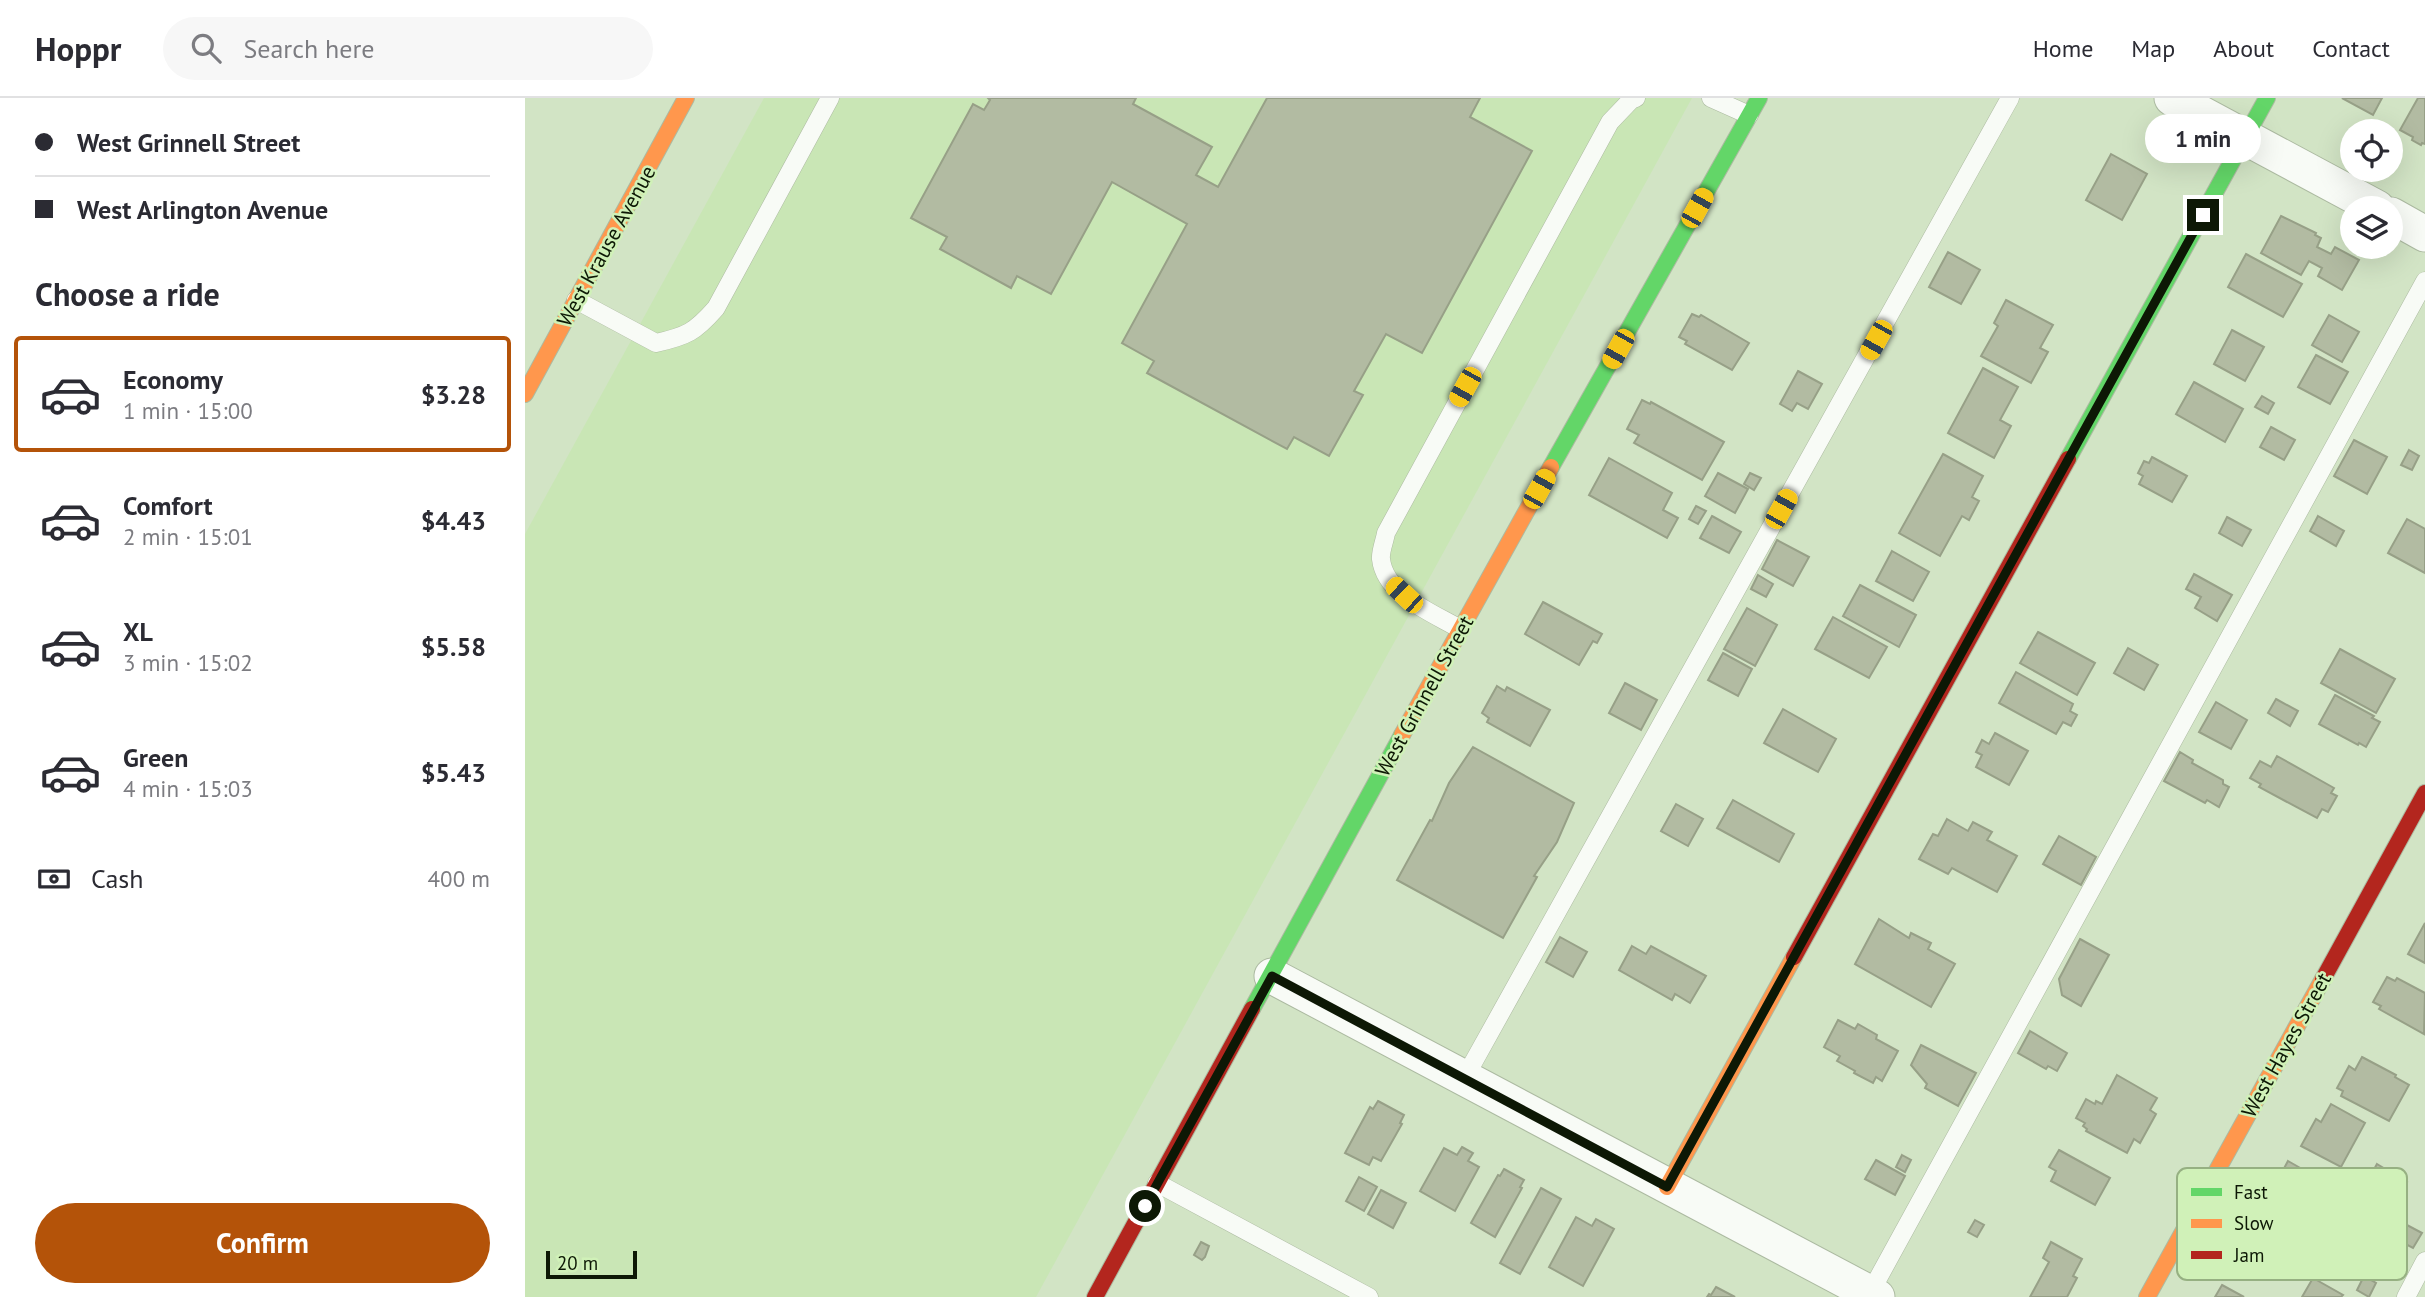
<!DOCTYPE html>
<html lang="en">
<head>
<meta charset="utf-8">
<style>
	:root { --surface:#fff; --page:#f7f7f7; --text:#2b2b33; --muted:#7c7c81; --line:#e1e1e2; --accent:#b45309 }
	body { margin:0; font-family:"PT Sans",sans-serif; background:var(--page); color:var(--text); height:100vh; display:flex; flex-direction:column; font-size:26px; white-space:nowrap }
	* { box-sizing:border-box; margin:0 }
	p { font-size:23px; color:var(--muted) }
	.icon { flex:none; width:38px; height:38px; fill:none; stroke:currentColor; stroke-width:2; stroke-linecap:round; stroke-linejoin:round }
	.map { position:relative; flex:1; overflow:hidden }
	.sheet { display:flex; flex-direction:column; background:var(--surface); width:525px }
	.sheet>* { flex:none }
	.banner { display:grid; align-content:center; height:154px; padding:0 35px; background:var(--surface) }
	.controls { position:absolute; left:1815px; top:21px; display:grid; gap:14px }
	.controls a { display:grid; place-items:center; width:63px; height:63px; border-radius:50%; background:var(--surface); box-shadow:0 7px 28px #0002; font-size:35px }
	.scale { position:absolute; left:21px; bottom:18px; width:91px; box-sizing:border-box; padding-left:7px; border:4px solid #0d1805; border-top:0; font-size:19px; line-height:24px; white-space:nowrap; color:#0d1805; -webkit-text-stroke:5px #d0f1b8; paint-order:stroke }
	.end { position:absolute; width:32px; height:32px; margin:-16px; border:9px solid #0d1805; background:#fff; box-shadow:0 0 0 4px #fff }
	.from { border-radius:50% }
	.bubble { position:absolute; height:49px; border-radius:24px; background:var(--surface); box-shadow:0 7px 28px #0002; font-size:23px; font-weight:800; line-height:49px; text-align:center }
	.car { position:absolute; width:21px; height:42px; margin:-21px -10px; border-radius:9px; box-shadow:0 0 5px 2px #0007; background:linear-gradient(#f5c518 24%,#345 0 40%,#f5c518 0 76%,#345 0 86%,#f5c518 0) }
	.banner b { display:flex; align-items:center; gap:24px; height:66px; font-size:26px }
	.banner b+b { border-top:2px solid var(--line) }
	.banner i { width:18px; height:18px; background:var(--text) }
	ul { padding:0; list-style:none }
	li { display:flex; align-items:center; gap:21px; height:116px; margin:0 14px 10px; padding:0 21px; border:4px solid transparent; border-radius:7px }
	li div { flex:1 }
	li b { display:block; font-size:26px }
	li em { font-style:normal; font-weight:800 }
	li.current { border-color:var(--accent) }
	li>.icon { width:63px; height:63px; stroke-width:1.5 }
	h2 { padding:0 35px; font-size:32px; line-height:84px }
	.pay { display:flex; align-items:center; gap:18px; height:77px; padding:0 35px; font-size:26px }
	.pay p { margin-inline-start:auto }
	.action { display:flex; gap:14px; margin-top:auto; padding:14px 35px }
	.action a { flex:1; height:80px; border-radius:42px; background:var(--accent); color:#fff; font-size:28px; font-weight:800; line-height:80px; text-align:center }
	header { display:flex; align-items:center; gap:42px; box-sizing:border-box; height:98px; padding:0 35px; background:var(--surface); border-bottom:2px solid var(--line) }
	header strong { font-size:33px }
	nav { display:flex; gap:38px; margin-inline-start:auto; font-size:24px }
	.search { width:490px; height:63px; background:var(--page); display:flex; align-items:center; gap:18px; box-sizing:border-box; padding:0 24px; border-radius:38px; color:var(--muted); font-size:26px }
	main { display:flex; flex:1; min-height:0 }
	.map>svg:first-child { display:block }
	.built { fill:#c9e6b5 }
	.building { fill:#b2bba2; stroke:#97a087; stroke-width:2 }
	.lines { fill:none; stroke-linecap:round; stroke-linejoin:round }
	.lane-casing { stroke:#acbaa1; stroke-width:19 }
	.street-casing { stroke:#acbaa1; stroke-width:37 }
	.fast-casing { stroke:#acbaa1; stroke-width:18 }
	.slow-casing { stroke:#acbaa1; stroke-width:18 }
	.jam-casing { stroke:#acbaa1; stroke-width:18 }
	.lane { stroke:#f8fbf6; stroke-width:18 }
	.street { stroke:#f8fbf6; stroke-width:35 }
	.fast { stroke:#63d668; stroke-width:16 }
	.slow { stroke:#ff974d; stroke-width:16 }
	.jam { stroke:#b3261e; stroke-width:16 }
	.route { stroke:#0d1805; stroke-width:9 }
	.labels { text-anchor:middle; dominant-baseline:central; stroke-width:5; stroke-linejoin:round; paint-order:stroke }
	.street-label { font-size:21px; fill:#0d1805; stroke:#d0f1b8 }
	.key { fill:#d0f1b8; stroke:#96b082; stroke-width:2 }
	.key-label { font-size:19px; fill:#0d1805 }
</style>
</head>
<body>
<header>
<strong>Hoppr</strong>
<div class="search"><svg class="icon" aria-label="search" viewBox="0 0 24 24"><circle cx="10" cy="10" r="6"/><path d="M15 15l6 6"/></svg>Search here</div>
<nav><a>Home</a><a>Map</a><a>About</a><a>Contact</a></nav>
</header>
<main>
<section class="sheet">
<div class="banner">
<b><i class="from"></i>West Grinnell Street</b>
<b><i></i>West Arlington Avenue</b>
</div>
<h2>Choose a ride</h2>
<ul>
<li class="current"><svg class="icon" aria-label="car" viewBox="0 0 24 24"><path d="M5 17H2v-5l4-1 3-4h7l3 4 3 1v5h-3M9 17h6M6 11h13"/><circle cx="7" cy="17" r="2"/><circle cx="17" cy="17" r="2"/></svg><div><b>Economy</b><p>1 min · 15:00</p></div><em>$3.28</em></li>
<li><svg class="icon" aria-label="car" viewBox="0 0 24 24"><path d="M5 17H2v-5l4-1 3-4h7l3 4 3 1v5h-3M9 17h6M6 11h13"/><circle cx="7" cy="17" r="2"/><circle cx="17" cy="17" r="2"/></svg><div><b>Comfort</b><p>2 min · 15:01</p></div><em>$4.43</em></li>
<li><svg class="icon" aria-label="car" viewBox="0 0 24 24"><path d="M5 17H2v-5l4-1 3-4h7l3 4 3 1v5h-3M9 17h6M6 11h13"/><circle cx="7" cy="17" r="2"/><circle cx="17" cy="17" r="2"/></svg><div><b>XL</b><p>3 min · 15:02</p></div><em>$5.58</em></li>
<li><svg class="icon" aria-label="car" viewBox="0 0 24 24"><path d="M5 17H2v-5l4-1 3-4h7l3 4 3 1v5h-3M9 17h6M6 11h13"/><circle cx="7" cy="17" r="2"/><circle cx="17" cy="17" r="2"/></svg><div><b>Green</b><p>4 min · 15:03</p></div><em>$5.43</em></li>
</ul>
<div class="pay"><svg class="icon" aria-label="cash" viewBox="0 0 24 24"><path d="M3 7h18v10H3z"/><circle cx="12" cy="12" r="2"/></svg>Cash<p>400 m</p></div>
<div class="action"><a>Confirm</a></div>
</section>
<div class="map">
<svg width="1900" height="1199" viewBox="0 0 1900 1199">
	<rect width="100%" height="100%" fill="#d2e4c5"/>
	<polygon class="built" points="239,0 1167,0 511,1199 0,1199 0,436"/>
	<g class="building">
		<polygon points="463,0 611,0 608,6 687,49 671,77 693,89 742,0 955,0 945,19 1007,53 897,255 861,236 829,293 838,297 804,358 769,339 762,351 622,275 629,263 597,245 662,126 587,84 526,196 492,178 486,190 415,151 422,139 386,120 448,6 459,12 465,2"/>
		<polygon points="1817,0 1857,0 1848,17"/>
		<polygon points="1893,0 1900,0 1900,46 1897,45 1896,47 1887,42 1888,39 1875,32"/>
		<polygon points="1586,56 1622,76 1597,122 1561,102"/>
		<polygon points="1756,118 1791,135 1790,137 1796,140 1792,149 1806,156 1810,149 1834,162 1817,192 1793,178 1797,170 1784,163 1776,177 1736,155"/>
		<polygon points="1423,154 1455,172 1436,206 1404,189"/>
		<polygon points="1721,156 1777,186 1758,219 1703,189"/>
		<polygon points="1481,202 1528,227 1515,250 1523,254 1506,285 1456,258 1473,228 1469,225"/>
		<polygon points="1167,216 1174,219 1176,217 1224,245 1207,272 1160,246 1162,243 1154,239"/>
		<polygon points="1804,217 1834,234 1817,264 1787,247"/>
		<polygon points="1707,232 1739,249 1720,283 1689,266"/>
		<polygon points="1791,257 1823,274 1805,306 1773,289"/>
		<polygon points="1458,270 1493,289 1475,322 1486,328 1469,360 1423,335"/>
		<polygon points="1273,273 1297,286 1283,311 1272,305 1267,313 1255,306"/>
		<polygon points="1669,284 1718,311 1700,344 1651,316"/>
		<polygon points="1737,298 1749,305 1743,316 1730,309"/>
		<polygon points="1117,302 1125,306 1126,304 1199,344 1177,382 1109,345 1114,337 1102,331"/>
		<polygon points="1746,329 1770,342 1759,362 1735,349"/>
		<polygon points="1829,342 1862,359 1842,396 1809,378"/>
		<polygon points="1884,352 1894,358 1887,372 1876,367"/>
		<polygon points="1418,356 1458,378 1447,399 1454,403 1444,422 1437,418 1415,458 1374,435"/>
		<polygon points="1627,359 1662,378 1647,404 1614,386 1618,378 1613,375 1619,363 1624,365"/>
		<polygon points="1084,360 1147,395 1138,412 1153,420 1142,440 1064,397"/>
		<polygon points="1193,375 1223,391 1210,415 1180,398"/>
		<polygon points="1225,375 1236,380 1229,392 1219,386"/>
		<polygon points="1171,408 1181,413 1173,426 1164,421"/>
		<polygon points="1187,418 1216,434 1204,455 1175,440"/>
		<polygon points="1793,418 1819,433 1811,448 1785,433"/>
		<polygon points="1702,419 1726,432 1717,448 1694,435"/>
		<polygon points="1882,421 1900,431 1900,475 1863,455"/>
		<polygon points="1252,442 1284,459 1268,488 1237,471"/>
		<polygon points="1367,453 1404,474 1388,503 1351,483"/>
		<polygon points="1669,476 1707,497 1692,523 1670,510 1676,499 1661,491"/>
		<polygon points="1233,477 1248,486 1241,499 1226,491"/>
		<polygon points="1335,487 1391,517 1374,549 1318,518"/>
		<polygon points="1018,504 1077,536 1072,545 1068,543 1054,567 1000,536"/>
		<polygon points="1222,510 1252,527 1230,568 1199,551"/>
		<polygon points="1308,519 1362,549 1344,580 1290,551"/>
		<polygon points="1513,534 1570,565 1552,597 1495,565"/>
		<polygon points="1603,550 1633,567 1619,592 1589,575"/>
		<polygon points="1815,551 1870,581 1851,615 1796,585"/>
		<polygon points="1198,555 1227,571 1213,598 1183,582"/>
		<polygon points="1491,574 1548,606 1545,613 1552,617 1546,628 1538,624 1531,636 1474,605"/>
		<polygon points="1100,585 1132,602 1116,632 1084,615"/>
		<polygon points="972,588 980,593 982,589 1025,612 1005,648 962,624 964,620 957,615"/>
		<polygon points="1810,597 1849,618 1847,620 1855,624 1841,649 1834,645 1833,647 1794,626"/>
		<polygon points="1751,601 1773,613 1765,628 1743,615"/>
		<polygon points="1691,604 1722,622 1706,651 1674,634"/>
		<polygon points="1258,611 1311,641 1293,674 1239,645"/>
		<polygon points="1470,635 1503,653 1484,687 1451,669 1457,657 1451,654 1457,642 1464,646"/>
		<polygon points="948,649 1049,705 1032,744 1009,778 1012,779 978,840 872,782 905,722 907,723 924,685"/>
		<polygon points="1655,654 1668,662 1667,665 1698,682 1698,686 1704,689 1694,709 1682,702 1680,705 1639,683"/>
		<polygon points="1752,658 1809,690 1806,695 1812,698 1803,714 1797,711 1792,720 1734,689 1736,686 1725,680 1735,663 1746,669"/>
		<polygon points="1208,702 1269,736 1254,764 1192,730"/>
		<polygon points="1151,706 1178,721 1163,748 1136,733"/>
		<polygon points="1422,721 1443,733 1448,724 1467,734 1462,742 1492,758 1472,794 1427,770 1423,776 1394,761 1408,736 1413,738"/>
		<polygon points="1534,738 1571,759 1556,787 1518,766"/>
		<polygon points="1354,821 1384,840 1386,835 1406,845 1403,851 1430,866 1406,909 1330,866"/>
		<polygon points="1900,825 1900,865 1883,856"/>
		<polygon points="1035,839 1062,854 1048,879 1021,864"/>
		<polygon points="1555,841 1584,857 1556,908 1537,897 1534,881"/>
		<polygon points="1107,848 1121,856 1126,848 1181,878 1165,905 1150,896 1147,902 1094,872"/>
		<polygon points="1862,879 1870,883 1872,880 1900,895 1899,936 1854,911 1856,908 1848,904"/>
		<polygon points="1313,922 1330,931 1333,926 1352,937 1351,941 1373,953 1357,983 1351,979 1348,985 1329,975 1330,973 1312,963 1315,958 1299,949"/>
		<polygon points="1505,933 1542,955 1532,973 1523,968 1521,971 1493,955"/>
		<polygon points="1396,947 1451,975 1433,1008 1400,990 1402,986 1386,967"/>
		<polygon points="1837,959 1871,977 1870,979 1884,987 1864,1023 1816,998 1818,993 1812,990 1824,968 1830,972"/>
		<polygon points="1592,977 1632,1000 1625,1012 1631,1016 1615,1045 1609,1041 1602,1055 1561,1033 1562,1031 1558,1028 1560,1025 1551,1020 1561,1001 1570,1006 1571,1003 1577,1006"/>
		<polygon points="853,1003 879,1017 875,1025 877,1026 856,1063 848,1059 844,1067 820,1055 845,1009 848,1011"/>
		<polygon points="1806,1006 1840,1025 1816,1069 1776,1048 1791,1021 1796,1024"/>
		<polygon points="937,1049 948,1055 943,1063 954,1069 930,1113 895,1093 919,1050 932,1057"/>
		<polygon points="1534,1052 1585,1080 1570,1107 1526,1083 1531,1073 1524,1069"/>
		<polygon points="1377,1057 1386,1062 1380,1074 1371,1069"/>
		<polygon points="1351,1062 1380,1078 1370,1097 1340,1081"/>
		<polygon points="1763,1063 1800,1084 1782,1115 1738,1091 1747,1073 1755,1078"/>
		<polygon points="1852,1066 1882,1084 1867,1112 1836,1095"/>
		<polygon points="979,1071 999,1082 995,1089 997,1090 970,1139 946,1125 973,1077 975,1078"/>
		<polygon points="834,1079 852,1089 839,1113 821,1103"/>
		<polygon points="1016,1090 1036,1101 995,1176 975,1165"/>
		<polygon points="856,1092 881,1105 868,1130 843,1116"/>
		<polygon points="1051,1119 1067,1128 1071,1121 1089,1131 1058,1188 1024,1169"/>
		<polygon points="1450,1122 1459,1127 1452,1139 1443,1134"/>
		<polygon points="1880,1126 1897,1135 1888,1150 1871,1141"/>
		<polygon points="676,1144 684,1148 680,1159 677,1162 669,1157"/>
		<polygon points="1526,1144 1557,1161 1548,1178 1552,1180 1542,1199 1505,1199 1524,1164 1518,1160"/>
		<polygon points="1839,1178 1851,1185 1844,1199 1832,1192"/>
		<polygon points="1788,1180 1818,1197 1816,1199 1777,1199"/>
		<polygon points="1697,1187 1719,1199 1690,1199"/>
		<polygon points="1191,1189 1210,1199 1182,1199 1184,1196 1186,1197"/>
	</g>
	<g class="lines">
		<defs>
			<g id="lane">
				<polyline points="1186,0 1224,17"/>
				<path d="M51,202L131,245C162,238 170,234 191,210L305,0"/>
				<path d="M935,531C908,515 860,497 856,461C855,454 860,442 861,435L1085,24L1106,2L1111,0"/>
				<polyline points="939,981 1485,0"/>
				<polyline points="632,1085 844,1199"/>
				<polyline points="1345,1195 1900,183"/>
				<polyline points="1881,1199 1900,1163"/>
			</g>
			<g id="street">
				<polyline points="1647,0 1852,110"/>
				<polyline points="1866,117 1900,136"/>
				<polyline points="747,878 1352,1199"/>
			</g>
			<g id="fast">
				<polyline points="1543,361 1742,0"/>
				<polyline points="1026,369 1234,0"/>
				<polyline points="727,911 877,637"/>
			</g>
			<g id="slow">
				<polyline points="0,296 161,0"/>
				<polyline points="877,637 1026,369"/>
				<polyline points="1142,1089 1269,859"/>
				<polyline points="1622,1199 1798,881"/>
			</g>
			<g id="jam">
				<polyline points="1269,859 1543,361"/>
				<polyline points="1798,881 1900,695"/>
				<polyline points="570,1199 727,911"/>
			</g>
		</defs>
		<use href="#lane" class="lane-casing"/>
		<use href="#street" class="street-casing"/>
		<use href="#fast" class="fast-casing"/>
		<use href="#slow" class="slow-casing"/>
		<use href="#jam" class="jam-casing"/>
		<use href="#lane" class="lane"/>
		<use href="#street" class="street"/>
		<use href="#fast" class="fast"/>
		<use href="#slow" class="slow"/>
		<use href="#jam" class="jam"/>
	</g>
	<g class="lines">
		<polyline class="route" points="620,1108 747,878 1142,1089 1678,117"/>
	</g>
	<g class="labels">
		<g class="street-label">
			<text transform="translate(81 148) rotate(-61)">West Krause Avenue</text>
			<text transform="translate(899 598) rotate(-61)">West Grinnell Street</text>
			<text transform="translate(1761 947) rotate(-61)">West Hayes Street</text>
		</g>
	</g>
	<rect x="1652" y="1070" width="230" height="112" rx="10" class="key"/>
	<rect x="1666" y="1090" width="31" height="8" fill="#63d668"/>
	<rect x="1666" y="1121" width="31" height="9" fill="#ff974d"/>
	<rect x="1666" y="1153" width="31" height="8" fill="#b3261e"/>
	<g class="key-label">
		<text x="1709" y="1101">Fast</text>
		<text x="1709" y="1132">Slow</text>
		<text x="1709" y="1164">Jam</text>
	</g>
</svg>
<div class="controls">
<a><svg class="icon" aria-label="locate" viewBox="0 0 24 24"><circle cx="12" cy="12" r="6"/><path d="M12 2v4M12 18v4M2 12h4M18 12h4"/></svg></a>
<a><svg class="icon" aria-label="layers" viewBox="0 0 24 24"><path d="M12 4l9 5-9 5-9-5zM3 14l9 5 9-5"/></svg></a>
</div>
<div class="scale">20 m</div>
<i class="end from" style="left:620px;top:1108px"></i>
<i class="end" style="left:1678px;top:117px"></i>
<div class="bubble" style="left:1620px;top:16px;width:116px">1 min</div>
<i class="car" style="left:1172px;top:110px;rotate:29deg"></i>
<i class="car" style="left:1351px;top:242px;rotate:209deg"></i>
<i class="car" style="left:1093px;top:251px;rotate:209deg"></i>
<i class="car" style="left:940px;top:289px;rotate:209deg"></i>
<i class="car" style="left:1014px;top:391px;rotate:29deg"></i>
<i class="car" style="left:1256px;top:411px;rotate:29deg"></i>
<i class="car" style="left:879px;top:497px;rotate:313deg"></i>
</div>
</main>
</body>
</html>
